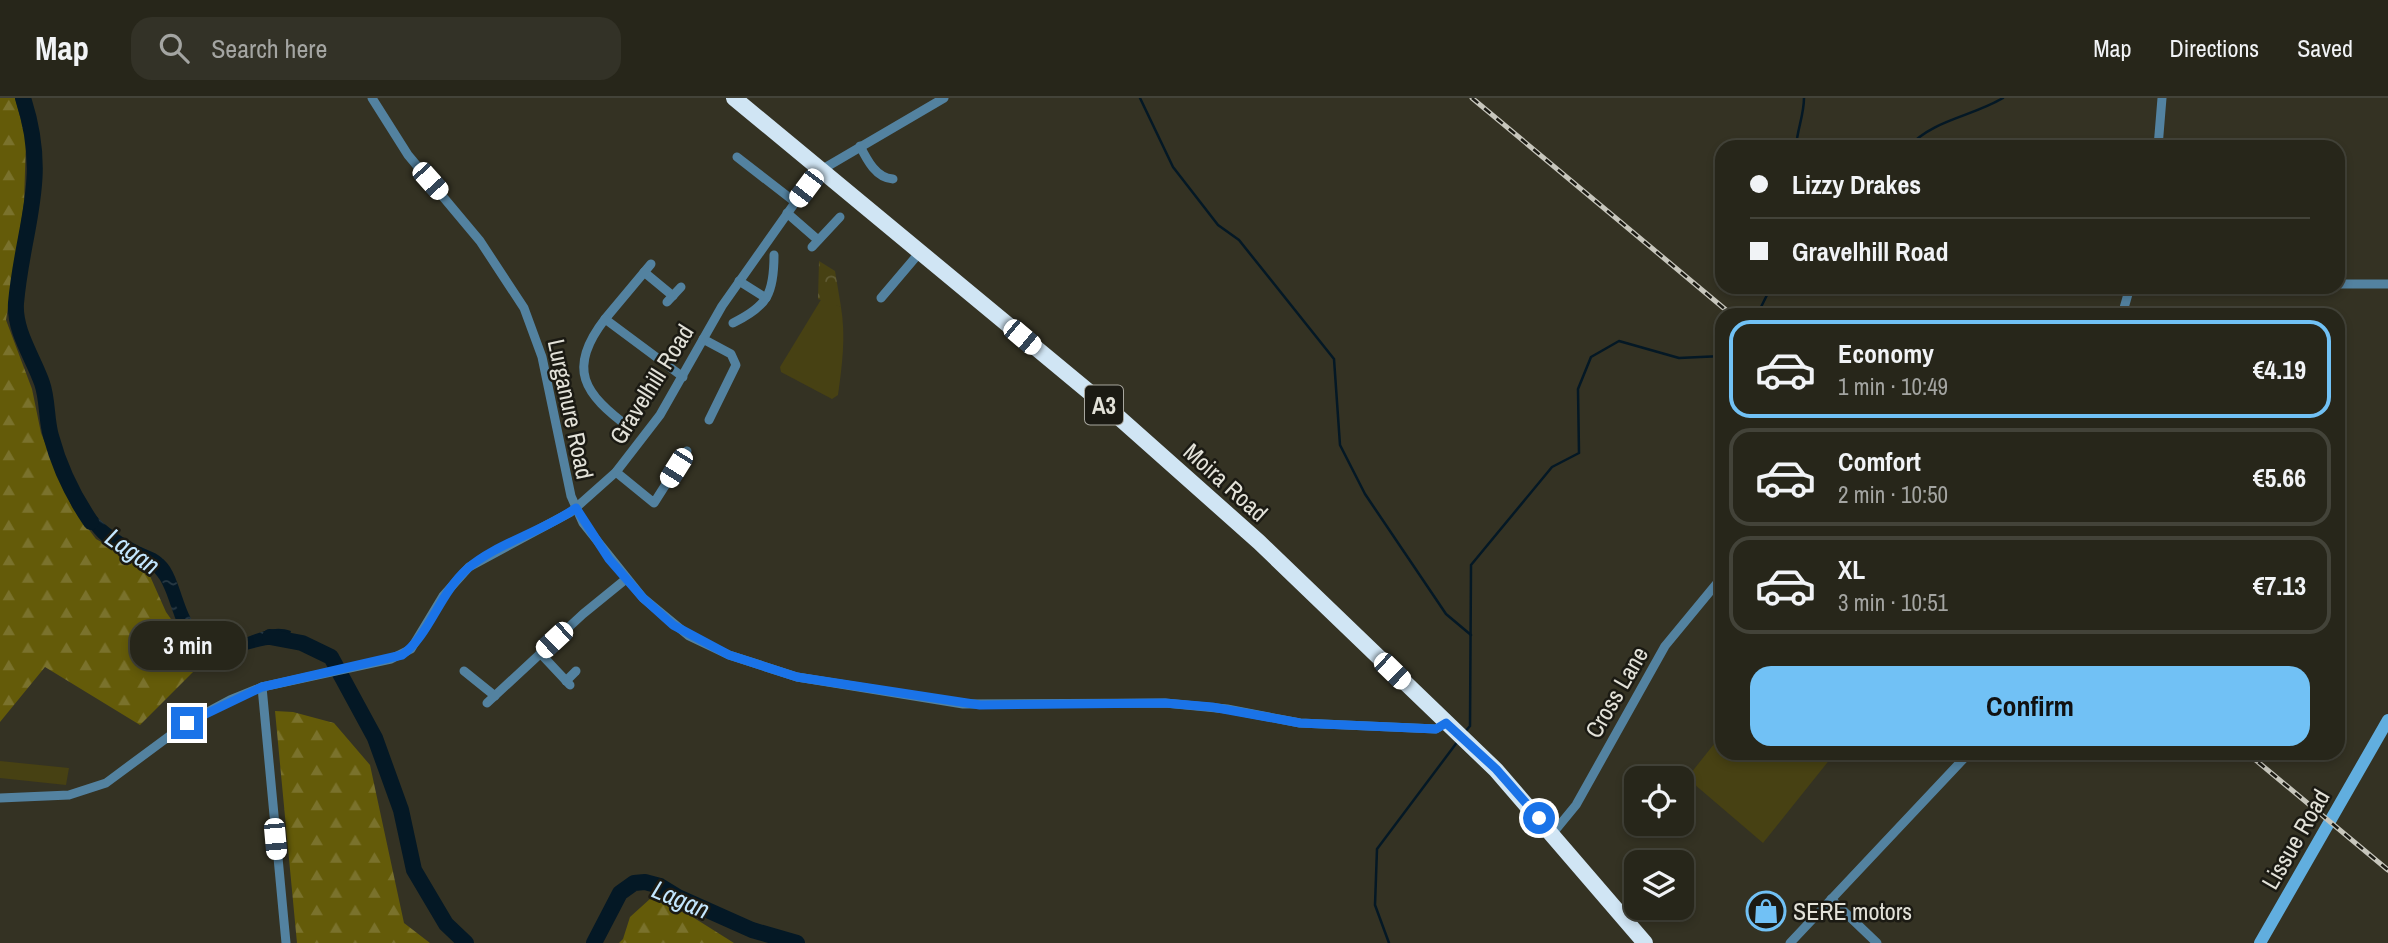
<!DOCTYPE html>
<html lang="en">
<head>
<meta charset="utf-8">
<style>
	:root { --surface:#27261a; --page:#333227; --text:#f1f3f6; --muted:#a4a5a2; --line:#434339; --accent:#71c1f5 }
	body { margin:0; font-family:"Archivo Narrow",sans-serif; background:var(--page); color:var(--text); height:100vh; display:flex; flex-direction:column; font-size:26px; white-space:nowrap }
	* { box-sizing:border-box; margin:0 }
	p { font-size:23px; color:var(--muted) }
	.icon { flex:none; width:38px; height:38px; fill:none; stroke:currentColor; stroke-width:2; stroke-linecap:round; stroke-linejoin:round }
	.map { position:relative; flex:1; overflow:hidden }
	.details { position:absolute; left:1715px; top:210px; width:630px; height:452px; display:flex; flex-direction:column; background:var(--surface); border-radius:21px; box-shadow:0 4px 10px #0003,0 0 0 2px var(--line) }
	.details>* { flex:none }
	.banner { position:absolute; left:1715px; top:42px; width:630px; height:154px; border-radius:21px; box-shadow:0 4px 10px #0003,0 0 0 2px var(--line); display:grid; align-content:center; height:154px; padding:0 35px; background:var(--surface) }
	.tools { position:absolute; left:1624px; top:668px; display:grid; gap:14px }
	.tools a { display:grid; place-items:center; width:70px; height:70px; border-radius:14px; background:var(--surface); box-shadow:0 4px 10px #0003,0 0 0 2px var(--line); font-size:35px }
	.end { position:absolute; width:32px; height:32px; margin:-16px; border:9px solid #1a73e8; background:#fff; box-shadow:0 0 0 4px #fff }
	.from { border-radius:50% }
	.bubble { position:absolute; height:49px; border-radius:21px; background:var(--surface); box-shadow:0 4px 10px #0003,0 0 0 2px var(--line); font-size:23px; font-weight:700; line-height:49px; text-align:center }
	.car { position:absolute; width:21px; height:42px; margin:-21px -10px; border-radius:9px; box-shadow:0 0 5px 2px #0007; background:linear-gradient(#fff 24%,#345 0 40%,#fff 0 76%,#345 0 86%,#fff 0) }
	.banner b { display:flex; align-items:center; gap:24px; height:66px; font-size:26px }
	.banner b+b { border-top:2px solid var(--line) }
	.banner i { width:18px; height:18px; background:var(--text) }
	ul { padding:12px 0 0; list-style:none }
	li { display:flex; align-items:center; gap:21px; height:98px; margin:0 14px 10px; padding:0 21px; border:4px solid var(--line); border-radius:21px }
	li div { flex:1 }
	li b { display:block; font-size:26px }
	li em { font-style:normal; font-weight:700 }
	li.on { border-color:var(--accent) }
	li>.icon { width:63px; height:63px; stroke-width:1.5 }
	.cta { display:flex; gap:14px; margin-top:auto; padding:14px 35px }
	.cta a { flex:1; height:80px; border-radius:21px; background:var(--accent); color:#111; font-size:28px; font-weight:700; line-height:80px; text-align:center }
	header { display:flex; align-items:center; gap:42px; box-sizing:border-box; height:98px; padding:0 35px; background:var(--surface); border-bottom:2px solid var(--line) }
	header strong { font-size:33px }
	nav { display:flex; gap:38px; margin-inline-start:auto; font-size:24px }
	.search { width:490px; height:63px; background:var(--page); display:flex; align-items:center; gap:18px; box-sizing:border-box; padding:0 24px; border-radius:21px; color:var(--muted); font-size:26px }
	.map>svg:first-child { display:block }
	.grass { fill:#474113 }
	.forest { fill:url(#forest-firs) }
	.park { fill:url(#park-crowns) }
	.water { fill:url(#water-ripples) }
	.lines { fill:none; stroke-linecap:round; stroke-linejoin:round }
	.stream { stroke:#041825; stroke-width:2.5 }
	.river { stroke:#041825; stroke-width:16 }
	.street { stroke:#5382a0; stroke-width:9 }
	.secondary { stroke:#61aedf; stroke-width:12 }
	.highway { stroke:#d0e5f4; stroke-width:16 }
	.rail-casing { stroke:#c7c6bc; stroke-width:5 }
	.rail { stroke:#1b1a13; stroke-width:2.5; stroke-dasharray:8; stroke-linecap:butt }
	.route { stroke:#1a73e8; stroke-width:9 }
	.labels { text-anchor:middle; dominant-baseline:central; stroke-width:5; stroke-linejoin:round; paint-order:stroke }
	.shield { fill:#1b1a13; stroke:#a7a69e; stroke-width:2 }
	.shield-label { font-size:23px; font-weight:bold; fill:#e3e2d9 }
	.street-label { font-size:24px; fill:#e3e2d9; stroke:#1b1a13 }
	.poi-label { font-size:24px; fill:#e3e2d9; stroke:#1b1a13; text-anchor:start }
	.water-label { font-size:26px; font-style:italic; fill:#c4e7ff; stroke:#1b1a13 }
</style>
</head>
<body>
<header>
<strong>Map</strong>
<div class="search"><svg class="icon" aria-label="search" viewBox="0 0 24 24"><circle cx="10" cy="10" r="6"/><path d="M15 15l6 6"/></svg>Search here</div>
<nav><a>Map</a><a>Directions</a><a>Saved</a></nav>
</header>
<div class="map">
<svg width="2388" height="845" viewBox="0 0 2388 845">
	<defs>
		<pattern id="forest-firs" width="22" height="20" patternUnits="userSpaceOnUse" patternTransform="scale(1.75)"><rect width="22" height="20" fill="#645b09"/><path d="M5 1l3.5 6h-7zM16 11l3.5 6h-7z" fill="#7a722c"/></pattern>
		<pattern id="park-crowns" width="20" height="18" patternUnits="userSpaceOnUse" patternTransform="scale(1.75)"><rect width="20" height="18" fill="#474113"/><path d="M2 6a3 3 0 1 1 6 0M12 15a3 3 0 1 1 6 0" fill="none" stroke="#615c35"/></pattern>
		<pattern id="water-ripples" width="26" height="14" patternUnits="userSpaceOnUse" patternTransform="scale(1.75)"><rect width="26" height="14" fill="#041825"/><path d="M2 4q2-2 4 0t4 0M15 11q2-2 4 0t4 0" fill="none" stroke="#283944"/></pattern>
	</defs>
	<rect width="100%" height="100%" fill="#343223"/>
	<g class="grass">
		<path d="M822,200L841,209C846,239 842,268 838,297L832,301L781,274L780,269Z"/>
		<polygon points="1722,636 1722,654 1835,655 1763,745 1687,680"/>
		<polygon points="0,663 69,670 66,687 0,680"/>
	</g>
	<g class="forest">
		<polygon points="0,0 15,0 26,41 24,105 6,222 32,291 41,335 72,409 96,441 142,467 150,478 166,514 196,556 205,562 140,627 45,569 0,624"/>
		<polygon points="275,613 293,614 334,625 370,667 404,825 430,845 297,845"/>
		<polygon points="651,800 691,818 734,845 619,845 623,841 630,819"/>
	</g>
	<polygon class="park" points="819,163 835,173 841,209 818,201"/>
	<path class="water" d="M85,405C97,422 116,436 135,446C147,453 157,453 167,465C184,485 184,537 218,544C242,549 265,523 291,533L287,547C260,542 234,562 207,556C177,550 173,503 160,482C147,461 121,457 102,443C91,434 84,421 75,410Z"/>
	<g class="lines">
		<g class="stream">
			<polyline points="1140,0 1173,69 1218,127 1239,142 1334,261 1340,347 1365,396 1446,516 1471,537"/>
			<path d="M1796,49C1797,32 1804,17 1804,0"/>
			<path d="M1908,49C1935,21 1971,19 2003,0"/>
			<polyline points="1757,217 1771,189"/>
			<polyline points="1464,635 1470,628 1471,467 1552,369 1579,355 1578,291 1591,259 1619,243 1679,260 1722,258"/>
			<polyline points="1389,845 1375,807 1377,751 1458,643"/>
		</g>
		<g class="river">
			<path d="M23,0C50,82 23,126 16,205C14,233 33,259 42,285C48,302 46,321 51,338C59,368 74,399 91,424"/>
			<polyline points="270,539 302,545 331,559 375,640 401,712 414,772 446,826 466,845"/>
			<polyline points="594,845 620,795 634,785 645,784 660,788 678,799 752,832 797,845"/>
		</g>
		<g class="street">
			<polyline points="372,0 408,57 480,143 524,210 542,259 571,398 583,425 643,500 689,538 729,557 797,579 963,606 1165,605 1227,611 1300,625 1436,631 1446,625"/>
			<path d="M860,48C867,62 876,80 893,81"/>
			<polyline points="2158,49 2162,0"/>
			<polyline points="737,59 795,104"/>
			<polyline points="787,115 818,142"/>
			<polyline points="812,149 840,119"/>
			<polyline points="644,174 673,198"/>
			<polyline points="739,183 766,200"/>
			<polyline points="2338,186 2388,186"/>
			<polyline points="881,200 920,154"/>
			<polyline points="667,204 681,189"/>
			<polyline points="2122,217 2130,189"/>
			<polyline points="605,221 651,166"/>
			<path d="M733,225C768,208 774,195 774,157"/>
			<polyline points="703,241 731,256 736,267 709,322"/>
			<path d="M630,330C584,296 566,271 605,221L683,279"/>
			<polyline points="616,374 654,405 687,353"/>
			<polyline points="540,555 570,587"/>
			<polyline points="464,573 495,598"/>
			<polyline points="566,583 576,573"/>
			<polyline points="262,589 286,845"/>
			<polyline points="487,605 583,516 626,481"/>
			<polyline points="0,700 69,697 106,685 187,625 230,602 262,589 391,561 411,551 443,498 469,469 571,414 616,374 660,317 722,208 816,75 944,0"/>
			<polyline points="1553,735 1576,707 1665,548 1722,479"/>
			<polyline points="1831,801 1877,845"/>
			<polyline points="1790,845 1970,654"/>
		</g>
		<polyline class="secondary" points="2260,845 2388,622"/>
		<polyline class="highway" points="734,0 1106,308 1259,444 1496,672 1645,845"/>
		<defs>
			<g id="rail">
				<polyline points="1472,0 1732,217"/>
				<polyline points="2246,654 2388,772"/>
			</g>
		</defs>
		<use href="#rail" class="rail-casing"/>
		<use href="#rail" class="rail"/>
	</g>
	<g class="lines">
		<path class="route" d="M187,625L262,589L402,557C429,538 439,496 467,471C495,446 542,434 576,410L609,461L643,500L673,527L729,557L797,579L980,607L1165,605L1212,609L1300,625L1436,631L1446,625L1496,671L1539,720"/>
	</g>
	<defs>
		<symbol id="shop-ring" viewBox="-11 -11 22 22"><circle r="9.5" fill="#1b1a13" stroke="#71c1f5" stroke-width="1.5"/><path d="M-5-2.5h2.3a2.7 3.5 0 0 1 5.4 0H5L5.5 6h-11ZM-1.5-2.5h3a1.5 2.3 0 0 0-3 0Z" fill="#71c1f5"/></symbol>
	</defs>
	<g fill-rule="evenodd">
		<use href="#shop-ring" x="1744" y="791" width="44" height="44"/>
	</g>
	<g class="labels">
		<rect class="shield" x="1085" y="287.5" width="38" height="39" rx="5"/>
		<g class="shield-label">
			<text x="1104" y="307">A3</text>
		</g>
		<g class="street-label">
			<text transform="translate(651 286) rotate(-58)">Gravelhill Road</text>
			<text transform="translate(571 311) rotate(78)">Lurganure Road</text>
			<text transform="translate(1226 384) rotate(42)">Moira Road</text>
			<text transform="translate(1616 594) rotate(-60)">Cross Lane</text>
			<text transform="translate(2295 741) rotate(-60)">Lissue Road</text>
		</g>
		<g class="poi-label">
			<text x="1793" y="813">SERE motors</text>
		</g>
		<g class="water-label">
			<text transform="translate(133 453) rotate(35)">Lagan</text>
			<text transform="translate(681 801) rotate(23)">Lagan</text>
		</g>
	</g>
</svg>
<div class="tools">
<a><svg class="icon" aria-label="locate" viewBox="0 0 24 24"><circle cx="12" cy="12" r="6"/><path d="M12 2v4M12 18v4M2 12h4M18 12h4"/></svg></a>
<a><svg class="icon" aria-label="layers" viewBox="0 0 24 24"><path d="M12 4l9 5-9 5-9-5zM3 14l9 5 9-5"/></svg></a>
</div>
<i class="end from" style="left:1539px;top:720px"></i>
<i class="end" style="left:187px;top:625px"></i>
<div class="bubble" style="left:130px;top:523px;width:116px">3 min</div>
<i class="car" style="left:430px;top:83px;rotate:138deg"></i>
<i class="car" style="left:806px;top:90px;rotate:217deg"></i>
<i class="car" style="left:1022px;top:239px;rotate:130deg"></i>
<i class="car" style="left:676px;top:370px;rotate:212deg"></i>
<i class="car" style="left:554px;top:542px;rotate:227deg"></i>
<i class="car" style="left:1392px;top:573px;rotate:134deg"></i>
<i class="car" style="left:275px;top:741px;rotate:175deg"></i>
<div class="banner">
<b><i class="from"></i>Lizzy Drakes</b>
<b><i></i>Gravelhill Road</b>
</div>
<section class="details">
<ul>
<li class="on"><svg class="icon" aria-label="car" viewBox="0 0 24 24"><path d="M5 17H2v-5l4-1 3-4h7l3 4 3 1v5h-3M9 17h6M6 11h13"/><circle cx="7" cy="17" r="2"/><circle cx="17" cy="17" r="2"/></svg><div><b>Economy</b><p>1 min · 10:49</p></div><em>€4.19</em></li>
<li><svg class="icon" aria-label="car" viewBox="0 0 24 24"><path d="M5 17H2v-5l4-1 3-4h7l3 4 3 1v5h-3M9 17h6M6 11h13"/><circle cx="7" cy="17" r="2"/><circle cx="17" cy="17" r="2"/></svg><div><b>Comfort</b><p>2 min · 10:50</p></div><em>€5.66</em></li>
<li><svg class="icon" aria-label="car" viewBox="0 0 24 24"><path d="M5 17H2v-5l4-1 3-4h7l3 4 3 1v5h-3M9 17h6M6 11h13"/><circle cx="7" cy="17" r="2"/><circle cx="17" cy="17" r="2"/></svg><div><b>XL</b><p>3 min · 10:51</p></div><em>€7.13</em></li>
</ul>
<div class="cta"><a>Confirm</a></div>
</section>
</div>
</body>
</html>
